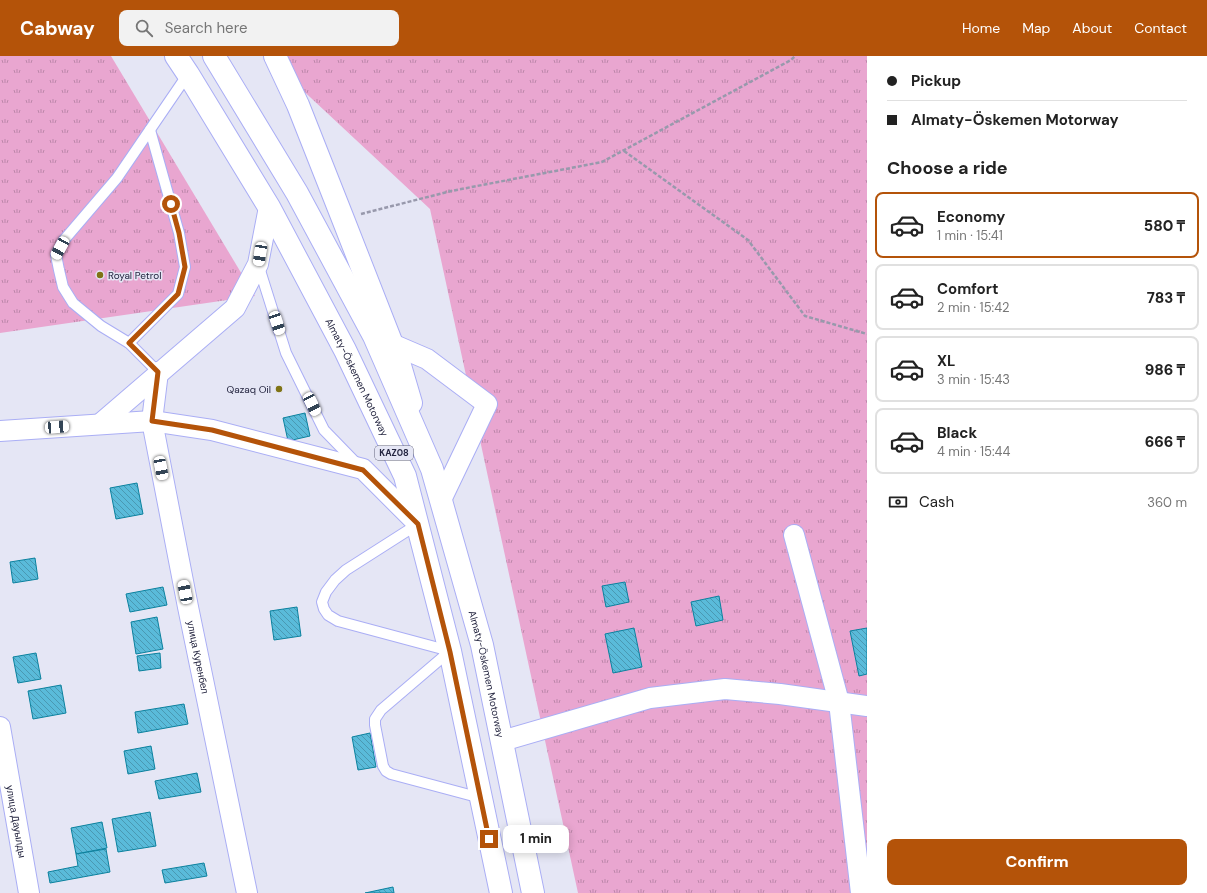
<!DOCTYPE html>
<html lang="en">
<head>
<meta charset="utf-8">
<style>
	:root { --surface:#fff; --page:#f2f2f2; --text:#222; --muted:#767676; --line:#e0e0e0; --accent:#b45309 }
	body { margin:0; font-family:"DM Sans",sans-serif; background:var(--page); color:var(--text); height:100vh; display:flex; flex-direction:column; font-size:15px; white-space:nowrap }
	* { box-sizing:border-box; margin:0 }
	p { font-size:13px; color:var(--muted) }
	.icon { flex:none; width:22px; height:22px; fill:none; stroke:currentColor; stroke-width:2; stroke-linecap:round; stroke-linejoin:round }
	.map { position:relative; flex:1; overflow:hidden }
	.side { display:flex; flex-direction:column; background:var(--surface); width:340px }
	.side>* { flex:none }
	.guide { display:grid; align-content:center; height:88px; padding:0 20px; background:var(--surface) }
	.end { position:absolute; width:18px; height:18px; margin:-9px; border:5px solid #b45309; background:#fff; box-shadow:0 0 0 2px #fff }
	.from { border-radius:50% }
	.bubble { position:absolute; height:28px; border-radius:8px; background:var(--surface); box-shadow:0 2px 10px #0003; font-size:13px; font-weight:800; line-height:28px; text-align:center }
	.car { position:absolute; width:12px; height:24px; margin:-12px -6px; border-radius:5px; box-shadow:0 0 3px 1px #0007; background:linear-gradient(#fff 24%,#345 0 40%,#fff 0 76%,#345 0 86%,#fff 0) }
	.guide b { display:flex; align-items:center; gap:14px; height:38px; font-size:15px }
	.guide b+b { border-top:1px solid var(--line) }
	.guide i { width:10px; height:10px; background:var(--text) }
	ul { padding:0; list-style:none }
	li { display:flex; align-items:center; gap:12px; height:66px; margin:0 8px 6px; padding:0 12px; border:2px solid var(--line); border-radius:8px }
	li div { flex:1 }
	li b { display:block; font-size:15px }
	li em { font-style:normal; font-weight:800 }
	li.on { border-color:var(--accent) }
	li>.icon { width:36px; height:36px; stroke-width:1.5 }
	h2 { padding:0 20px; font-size:18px; line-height:48px }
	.pay { display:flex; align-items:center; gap:10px; height:44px; padding:0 20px; font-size:15px }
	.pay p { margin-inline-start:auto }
	.action { display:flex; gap:8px; margin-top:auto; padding:8px 20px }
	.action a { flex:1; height:46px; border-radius:8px; background:var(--accent); color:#fff; font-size:16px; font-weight:800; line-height:46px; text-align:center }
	header { display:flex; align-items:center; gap:24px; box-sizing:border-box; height:56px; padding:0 20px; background:var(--accent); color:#fff }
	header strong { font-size:19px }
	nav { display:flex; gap:22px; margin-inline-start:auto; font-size:14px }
	.search { width:280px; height:36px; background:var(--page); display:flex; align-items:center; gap:10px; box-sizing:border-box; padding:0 14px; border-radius:8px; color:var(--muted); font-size:15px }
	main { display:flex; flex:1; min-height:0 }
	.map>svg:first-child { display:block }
	.grass { fill:url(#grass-tufts) }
	.building { fill:url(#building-back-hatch); stroke:#0b819e }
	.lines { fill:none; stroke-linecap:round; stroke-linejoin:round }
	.lane-casing { stroke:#aaaef5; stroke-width:12 }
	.street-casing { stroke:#aaaef5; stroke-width:22 }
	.secondary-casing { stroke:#aaaef5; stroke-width:24 }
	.highway-casing { stroke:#aaaef5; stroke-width:24 }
	.path { stroke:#9899ac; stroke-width:2.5; stroke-dasharray:4 2; stroke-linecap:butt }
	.lane { stroke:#fff; stroke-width:10 }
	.street { stroke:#fff; stroke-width:20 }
	.secondary { stroke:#fff; stroke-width:22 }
	.highway { stroke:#fff; stroke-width:22 }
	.route { stroke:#b45309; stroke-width:5 }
	.poi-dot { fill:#7f7315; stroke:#e5e6f5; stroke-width:1.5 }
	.labels { text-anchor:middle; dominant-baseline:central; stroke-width:3; stroke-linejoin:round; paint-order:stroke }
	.shield { fill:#e5e6f5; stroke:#5d5e76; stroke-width:1 }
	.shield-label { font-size:9px; font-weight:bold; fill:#23243f }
	.poi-label { font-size:10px; fill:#23243f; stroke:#e5e6f5; text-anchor:start }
	.street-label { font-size:10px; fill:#23243f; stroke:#e5e6f5 }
</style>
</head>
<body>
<header>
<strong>Cabway</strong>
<div class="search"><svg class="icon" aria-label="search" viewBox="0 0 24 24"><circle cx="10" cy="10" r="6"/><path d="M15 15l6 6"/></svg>Search here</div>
<nav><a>Home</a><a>Map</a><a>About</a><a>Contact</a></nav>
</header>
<main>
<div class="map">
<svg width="867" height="837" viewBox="0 0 867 837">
	<defs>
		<pattern id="grass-tufts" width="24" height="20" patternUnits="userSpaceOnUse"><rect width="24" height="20" fill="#e9a6d0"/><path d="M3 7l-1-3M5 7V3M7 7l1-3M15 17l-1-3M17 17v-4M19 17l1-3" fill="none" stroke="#bc87aa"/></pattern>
		<pattern id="building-back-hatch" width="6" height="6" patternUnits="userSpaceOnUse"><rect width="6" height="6" fill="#5abbda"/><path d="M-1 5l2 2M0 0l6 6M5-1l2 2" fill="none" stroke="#4a98b2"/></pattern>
	</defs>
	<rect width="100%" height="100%" fill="#e5e6f5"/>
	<g class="grass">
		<polygon points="0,0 111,0 255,240 0,277"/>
		<polygon points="266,0 867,0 867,837 578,837 430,153"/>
	</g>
	<g class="building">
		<polygon points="305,357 310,380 288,385 283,362"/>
		<polygon points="137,427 143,458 116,463 110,432"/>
		<polygon points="35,502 38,523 13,527 10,506"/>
		<polygon points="625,526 629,546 606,551 602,530"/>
		<polygon points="163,531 167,549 130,556 126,538"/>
		<polygon points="719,540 723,564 696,570 691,546"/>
		<polygon points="297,551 301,580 274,584 270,555"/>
		<polygon points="157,561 163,593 136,598 131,566"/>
		<polygon points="634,572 642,611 613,617 605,578"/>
		<polygon points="867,572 867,618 859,620 850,575"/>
		<polygon points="36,597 41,623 18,627 13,601"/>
		<polygon points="160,597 161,612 139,615 137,600"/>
		<polygon points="61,629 66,657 33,663 28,635"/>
		<polygon points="184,648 188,668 138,677 135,656"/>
		<polygon points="370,677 376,711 358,714 352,681"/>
		<polygon points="151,690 155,713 128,718 124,695"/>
		<polygon points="197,717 201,736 159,743 155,725"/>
		<polygon points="150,756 156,790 118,796 112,763"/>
		<polygon points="102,766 107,792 76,798 71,772"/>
		<polygon points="106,793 110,816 50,827 48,816 78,810 76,798"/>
		<polygon points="204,807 207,820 165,827 162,814"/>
		<polygon points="393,831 394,837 365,837"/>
	</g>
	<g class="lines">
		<defs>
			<g id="lane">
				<polyline points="258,208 286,297 324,374 358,409"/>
				<polyline points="129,287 178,238 185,211 179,177 150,74"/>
				<polyline points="158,316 129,287 101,270 73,247 63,231 59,214 56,199 64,184 117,122 188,18"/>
				<polyline points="418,468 346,514 335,524 326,536 322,546 324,553 328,559 338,565 450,595"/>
				<polyline points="450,595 381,654 375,663 375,669 383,710 386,715 391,718 481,742"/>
			</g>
			<g id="street">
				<polyline points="392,288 427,303 487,348 441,444"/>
				<path id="s1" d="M158,316L152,365L188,551L247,837"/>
				<polyline points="100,368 235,252 258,208 269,151"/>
				<polyline points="0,375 152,365 212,374 363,413 418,468"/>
				<polyline points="794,479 839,646 861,837"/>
				<path id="s2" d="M0,671L29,837"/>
				<polyline points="502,685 650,642 725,633 780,638 867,650"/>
			</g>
			<polyline id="secondary" points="275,0 298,49 343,163 399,306 411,347"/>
			<g id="highway">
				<path id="s3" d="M176,0L188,18L269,151L345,294L405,420L450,595L501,837"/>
				<path id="s4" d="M214,0L297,137L374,280L432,413L482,589L533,837"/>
			</g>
		</defs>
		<use href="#lane" class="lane-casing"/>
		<use href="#street" class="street-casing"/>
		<use href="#secondary" class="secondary-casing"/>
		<use href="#highway" class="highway-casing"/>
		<g class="path">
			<polyline points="624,95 748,184 805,260 867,278"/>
			<polyline points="361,158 451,135 602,106 791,4 795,0"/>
		</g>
		<use href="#lane" class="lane"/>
		<use href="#street" class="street"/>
		<use href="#secondary" class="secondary"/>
		<use href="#highway" class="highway"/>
	</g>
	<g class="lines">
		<polyline class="route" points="171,148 179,177 185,211 178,238 129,287 158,316 152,365 212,374 363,414 418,468 450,596 489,783"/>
	</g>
	<g class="poi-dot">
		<circle cx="100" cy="219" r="4"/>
		<circle cx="279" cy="333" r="4"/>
	</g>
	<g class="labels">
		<rect class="shield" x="375" y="390" width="38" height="14" rx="3"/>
		<g class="shield-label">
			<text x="394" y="397">KAZ08</text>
		</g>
		<g class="poi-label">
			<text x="108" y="219">Royal Petrol</text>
			<text x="271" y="333" text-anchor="end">Qazaq Oil</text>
		</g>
		<g class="street-label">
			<text stroke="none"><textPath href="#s3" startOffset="369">Almaty-Öskemen Motorway</textPath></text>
			<text stroke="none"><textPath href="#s1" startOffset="290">улица Куренбел</textPath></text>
			<text stroke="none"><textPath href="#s4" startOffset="680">Almaty-Öskemen Motorway</textPath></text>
			<text stroke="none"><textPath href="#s2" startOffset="96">улица Дауылды</textPath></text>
		</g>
	</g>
</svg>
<i class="end from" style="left:171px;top:148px"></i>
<i class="end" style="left:489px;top:783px"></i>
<div class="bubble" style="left:503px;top:769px;width:66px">1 min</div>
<i class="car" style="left:60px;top:192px;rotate:209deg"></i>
<i class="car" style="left:260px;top:198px;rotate:189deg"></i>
<i class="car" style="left:277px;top:267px;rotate:162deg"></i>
<i class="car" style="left:312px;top:348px;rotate:154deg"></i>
<i class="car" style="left:57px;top:371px;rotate:86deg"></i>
<i class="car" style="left:161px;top:412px;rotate:169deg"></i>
<i class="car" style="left:185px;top:536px;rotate:349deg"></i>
</div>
<section class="side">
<div class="guide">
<b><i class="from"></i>Pickup</b>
<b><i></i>Almaty-Öskemen Motorway</b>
</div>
<h2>Choose a ride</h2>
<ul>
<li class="on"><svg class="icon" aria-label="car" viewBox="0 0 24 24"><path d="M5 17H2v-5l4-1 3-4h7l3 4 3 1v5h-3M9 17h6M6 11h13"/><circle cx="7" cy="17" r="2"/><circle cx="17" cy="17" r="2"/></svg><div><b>Economy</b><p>1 min · 15:41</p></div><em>580 ₸</em></li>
<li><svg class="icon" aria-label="car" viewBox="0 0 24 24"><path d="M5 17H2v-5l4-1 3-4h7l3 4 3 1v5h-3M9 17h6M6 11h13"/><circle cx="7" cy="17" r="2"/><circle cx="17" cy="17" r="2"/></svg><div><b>Comfort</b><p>2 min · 15:42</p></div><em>783 ₸</em></li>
<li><svg class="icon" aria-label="car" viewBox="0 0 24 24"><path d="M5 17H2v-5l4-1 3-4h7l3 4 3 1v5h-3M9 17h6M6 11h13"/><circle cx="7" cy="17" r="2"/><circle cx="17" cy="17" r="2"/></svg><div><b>XL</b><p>3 min · 15:43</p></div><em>986 ₸</em></li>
<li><svg class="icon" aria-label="car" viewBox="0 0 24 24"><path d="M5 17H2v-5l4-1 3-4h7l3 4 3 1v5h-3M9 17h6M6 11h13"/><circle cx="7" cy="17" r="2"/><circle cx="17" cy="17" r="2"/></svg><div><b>Black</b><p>4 min · 15:44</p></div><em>666 ₸</em></li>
</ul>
<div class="pay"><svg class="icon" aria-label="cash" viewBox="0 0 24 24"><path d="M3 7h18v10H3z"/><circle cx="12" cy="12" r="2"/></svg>Cash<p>360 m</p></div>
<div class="action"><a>Confirm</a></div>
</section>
</main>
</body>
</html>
